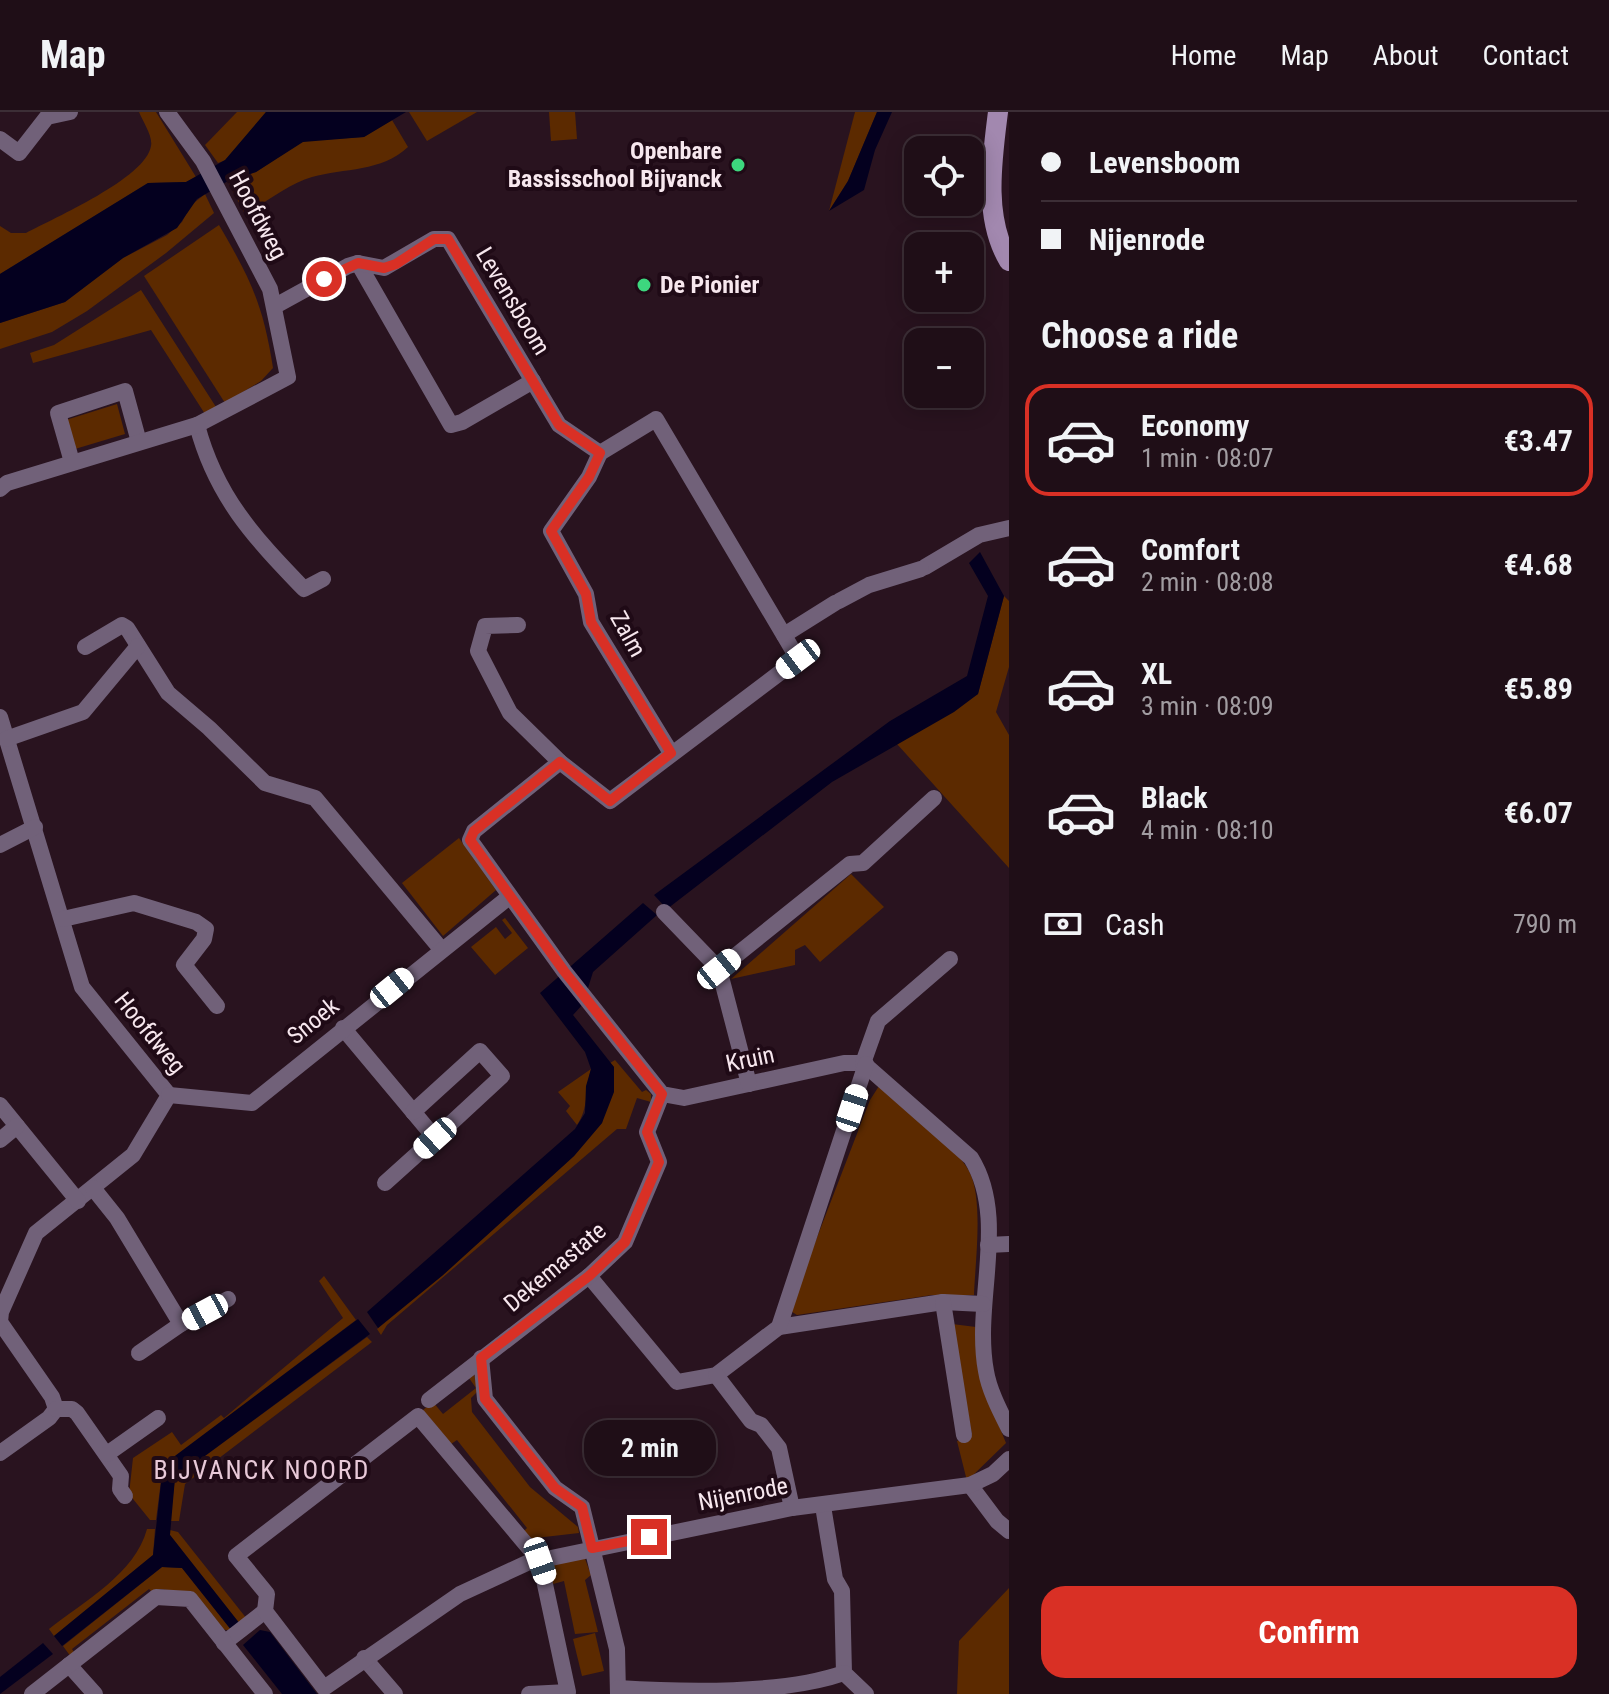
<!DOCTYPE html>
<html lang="en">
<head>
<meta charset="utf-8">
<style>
	:root { --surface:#1f0e17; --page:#2c1c24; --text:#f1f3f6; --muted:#a19ca1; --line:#3c2e36; --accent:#d93025 }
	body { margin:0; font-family:"Roboto Condensed",sans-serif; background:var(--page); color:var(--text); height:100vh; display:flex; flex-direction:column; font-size:30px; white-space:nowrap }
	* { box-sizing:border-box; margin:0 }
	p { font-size:26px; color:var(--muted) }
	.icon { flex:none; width:44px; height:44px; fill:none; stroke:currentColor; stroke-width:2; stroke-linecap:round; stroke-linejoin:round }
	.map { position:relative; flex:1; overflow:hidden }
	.drawer { display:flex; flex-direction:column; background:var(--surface); width:600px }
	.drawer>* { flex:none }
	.top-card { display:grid; align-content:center; height:176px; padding:0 32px; background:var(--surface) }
	.tools { position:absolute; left:904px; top:24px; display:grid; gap:16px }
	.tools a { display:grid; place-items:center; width:80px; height:80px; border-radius:16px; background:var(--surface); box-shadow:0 4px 20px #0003,0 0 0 2px var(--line); font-size:40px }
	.end { position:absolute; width:36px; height:36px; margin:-18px; border:10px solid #d93025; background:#fff; box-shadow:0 0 0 4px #fff }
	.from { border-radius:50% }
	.bubble { position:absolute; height:56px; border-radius:24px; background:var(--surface); box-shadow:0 4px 20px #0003,0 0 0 2px var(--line); font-size:26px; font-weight:700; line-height:56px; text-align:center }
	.car { position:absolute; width:24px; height:48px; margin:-24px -12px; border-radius:10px; box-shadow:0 0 6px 2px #0007; background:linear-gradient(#fff 24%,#345 0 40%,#fff 0 76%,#345 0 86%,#fff 0) }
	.top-card b { display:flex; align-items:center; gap:28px; height:76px; font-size:30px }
	.top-card b+b { border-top:2px solid var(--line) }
	.top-card i { width:20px; height:20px; background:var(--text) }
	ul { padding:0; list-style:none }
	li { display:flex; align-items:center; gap:24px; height:112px; margin:0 16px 12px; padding:0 16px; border:4px solid transparent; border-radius:24px }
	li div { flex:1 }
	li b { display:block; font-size:30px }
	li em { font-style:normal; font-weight:700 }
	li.selected { border-color:var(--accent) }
	li>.icon { width:72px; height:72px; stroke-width:1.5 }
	h2 { padding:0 32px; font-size:36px; line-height:96px }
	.pay { display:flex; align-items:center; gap:20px; height:88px; padding:0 32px; font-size:30px }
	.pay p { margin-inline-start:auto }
	.cta { display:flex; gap:16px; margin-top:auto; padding:16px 32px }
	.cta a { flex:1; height:92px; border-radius:24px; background:var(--accent); color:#fff; font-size:32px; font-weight:700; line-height:92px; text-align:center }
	header { display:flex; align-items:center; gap:48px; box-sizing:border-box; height:112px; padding:0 40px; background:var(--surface); border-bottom:2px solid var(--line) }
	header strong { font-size:38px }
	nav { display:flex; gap:44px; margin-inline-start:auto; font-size:28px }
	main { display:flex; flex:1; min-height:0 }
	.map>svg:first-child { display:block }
	.green { fill:#5c2a00 }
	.water { fill:#04001f }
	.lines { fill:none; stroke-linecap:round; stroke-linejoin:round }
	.street { stroke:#716179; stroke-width:16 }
	.secondary { stroke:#a288af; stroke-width:20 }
	.route { stroke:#d93025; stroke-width:10 }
	.poi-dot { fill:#3dd77e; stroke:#1f0a16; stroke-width:3 }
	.labels { text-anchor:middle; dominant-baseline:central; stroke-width:8; stroke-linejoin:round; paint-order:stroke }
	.poi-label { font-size:24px; font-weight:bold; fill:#f7e7ee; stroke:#1f0a16; text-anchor:end }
	.street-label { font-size:24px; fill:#f7e7ee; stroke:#1f0a16 }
	.neighbourhood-label { font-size:26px; letter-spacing:2px; fill:#e8c9d8; stroke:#1f0a16 }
</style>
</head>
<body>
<header>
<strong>Map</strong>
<nav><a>Home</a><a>Map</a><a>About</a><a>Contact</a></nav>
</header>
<main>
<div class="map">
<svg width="1009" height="1582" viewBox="0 0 1009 1582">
	<rect width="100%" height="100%" fill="#29131f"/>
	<g class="green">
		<path d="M139,0H156L196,65L186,70L148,71L0,162V114L11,121H26C54,106 146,66 151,34C153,24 143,10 139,0Z"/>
		<polygon points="237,0 266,0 226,48 218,51 205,33"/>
		<polygon points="409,0 477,0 427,29"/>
		<polygon points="549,0 575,0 577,27 551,29"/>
		<polygon points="855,0 877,0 848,69 829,99"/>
		<path d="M392,8L408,35C382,60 344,56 312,65C289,72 266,90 245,102L228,70L256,60L303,29L364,25Z"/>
		<polygon points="205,82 214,101 166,141 87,199 52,220 0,237 0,211 65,190 123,146 167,123 182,110 190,94"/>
		<path d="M219,113C251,168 263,192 273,256L261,269L225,291L144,164Z"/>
		<polygon points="141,178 216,295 205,302 151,218 33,251 30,241 54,233"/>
		<polygon points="117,292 125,322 75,337 66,308"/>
		<polygon points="1004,484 1009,489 1009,555 996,600 1009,623 1009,756 897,632 978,582"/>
		<polygon points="459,726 496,778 443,824 402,771"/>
		<polygon points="851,762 884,795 820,850 805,833 795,838 795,853 731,867"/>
		<polygon points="505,806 528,836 495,863 471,835 496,815 505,827 512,821 502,808"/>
		<polygon points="615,948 642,980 646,978 651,982 651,990 637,986 626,1017 617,1017 387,1213 381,1223 377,1217 443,1163 574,1044 602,1011 614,955 610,951"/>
		<path d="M591,957C585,977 589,996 577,1013L566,999L570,994L558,980Z"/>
		<path d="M879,974C906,997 952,1029 969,1059C984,1087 975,1151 974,1183H932L797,1203L789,1198L870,988Z"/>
		<polygon points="324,1164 356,1208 163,1353 156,1408 150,1408 129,1382 133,1346 172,1320 181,1333 221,1303 224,1306 343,1206 319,1169"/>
		<polygon points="952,1212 976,1215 988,1287 1006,1331 967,1369 957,1329 972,1323"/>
		<polygon points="367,1225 372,1230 185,1372 179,1409 170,1409 175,1366"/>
		<polygon points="474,1262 478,1279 471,1286 472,1300 530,1375 578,1415 579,1421 527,1427 522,1421 527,1416 457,1328 451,1332 423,1298 433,1290 443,1302 476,1276 469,1266"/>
		<path d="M147,1417H155L153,1443L54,1524L49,1517C84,1489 135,1462 147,1417Z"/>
		<polygon points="170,1418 178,1420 247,1507 240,1512 170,1423"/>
		<polygon points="584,1444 591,1463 585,1468 598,1520 575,1522 564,1469 553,1472 550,1456 553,1450"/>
		<polygon points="162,1455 182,1456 232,1519 221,1517 190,1481 160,1477 153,1481 149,1477 72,1537 75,1542 71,1545 63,1534"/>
		<polygon points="1009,1476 1009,1582 957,1582 959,1529"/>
		<polygon points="595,1521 604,1559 582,1564 573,1527"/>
	</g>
	<g class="water">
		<polygon points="266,0 406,0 364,25 303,30 256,60 228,69 197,87 177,116 123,146 65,190 0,211 0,162 148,71 186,70 225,48"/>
		<polygon points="877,0 892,0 875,38 864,78 829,99 848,69"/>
		<polygon points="980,440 1004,484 978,582 954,600 832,670 667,797 654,783 890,609 967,564 988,484 969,451"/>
		<polygon points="643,791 657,803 593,860 583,892 573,903 614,955 614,980 602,1011 574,1044 443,1163 378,1216 367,1200 575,1017 585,1001 586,974 591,957 585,940 540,881"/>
		<polygon points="358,1207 370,1222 175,1366 170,1423 240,1512 232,1519 182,1456 162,1455 62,1534 54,1524 153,1443 163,1353"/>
		<polygon points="260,1518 270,1520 317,1582 282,1582 243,1533"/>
		<polygon points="43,1531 53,1542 0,1582 0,1565"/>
	</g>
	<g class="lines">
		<g class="street">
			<polyline points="0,27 19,41 47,5 70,0"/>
			<polyline points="358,151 451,313 462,310 533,269"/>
			<polyline points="277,193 348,154 358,151 384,156 434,127 448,127 559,313 600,341"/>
			<path d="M197,313C216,385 254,425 304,477L323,467"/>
			<polyline points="600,341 589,365 551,419 586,482 591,510 671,641"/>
			<polyline points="72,350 58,301 125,279 139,330"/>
			<polyline points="0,377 7,371 197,313 288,265 270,177 203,49 167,0"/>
			<polyline points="925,455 979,423 1009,416"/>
			<polyline points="839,489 869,473 921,457"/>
			<polyline points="518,513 485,514 478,539 510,601 560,650 610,689 798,547 656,307 600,341"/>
			<polyline points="784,523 835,491"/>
			<polyline points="85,535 122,513 127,516 168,581 209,616 265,671 315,686 441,837"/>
			<polyline points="0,605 82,875 169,983 133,1043 36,1121 1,1200 0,1210 52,1285 56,1297 49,1306 0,1341"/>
			<polyline points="6,627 83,600 138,534"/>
			<path d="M560,650L474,719L470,728L564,859L662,982L684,986L844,951H863L971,1046C1009,1107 973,1190 986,1259C989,1278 1000,1299 1009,1317"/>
			<polyline points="0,733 35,715"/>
			<polyline points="664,800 719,857 749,972"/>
			<polyline points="63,807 134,791 196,810 206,817 204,827 184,853 217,894"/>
			<polyline points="719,857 850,752 863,751 934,686"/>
			<polyline points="343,916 435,1026 385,1071"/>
			<polyline points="863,951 878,909 950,847"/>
			<polyline points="169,983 252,991 509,785"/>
			<polyline points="0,993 78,1089"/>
			<polyline points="413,1000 480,939 502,964 435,1026"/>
			<polyline points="0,1028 17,1014"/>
			<polyline points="93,1076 117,1106 181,1212 228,1187"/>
			<polyline points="988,1133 1009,1132"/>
			<polyline points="589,1164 677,1270 716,1263 779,1215 943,1190 983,1192"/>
			<polyline points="943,1190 964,1323"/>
			<polyline points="779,1215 866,952"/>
			<polyline points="139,1241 181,1212"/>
			<polyline points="481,1246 485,1287 555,1376 582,1395 617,1537 618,1582"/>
			<polyline points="716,1263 751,1309 761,1313 779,1336 792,1396"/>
			<polyline points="429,1288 589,1164 625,1130 659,1050 647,1020 662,982"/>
			<polyline points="56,1297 72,1297 77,1301 121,1364 120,1377 125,1384"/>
			<polyline points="107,1342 158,1306"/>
			<polyline points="970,1373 997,1409 1009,1419"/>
			<polyline points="823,1394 835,1467 842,1479 844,1561 866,1582"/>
			<polyline points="224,1531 265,1499"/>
			<polyline points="364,1546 395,1582"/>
			<polyline points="69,1553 95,1582"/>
			<path d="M618,1576C683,1580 784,1582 844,1561"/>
			<polyline points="32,1582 156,1485 190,1487 265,1582"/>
			<polyline points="529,1582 568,1580 540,1449 418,1304 236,1444 267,1482 265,1499 324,1576 460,1482 527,1451 792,1396 970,1373 993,1362 1009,1347"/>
		</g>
		<path class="secondary" d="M998,0C992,48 983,106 1009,149"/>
	</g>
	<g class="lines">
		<polyline class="route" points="324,167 358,151 384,156 396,152 434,127 448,127 559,313 600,341 589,365 551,419 586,482 591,510 671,641 610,689 560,650 474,719 470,728 564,859 662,982 647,1020 659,1050 625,1130 589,1164 481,1246 485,1287 555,1376 582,1395 592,1436 649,1425"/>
	</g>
	<g class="poi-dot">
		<circle cx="738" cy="53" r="8"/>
		<circle cx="644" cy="173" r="8"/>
	</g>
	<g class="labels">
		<g class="poi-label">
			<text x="722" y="39">Openbare<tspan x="722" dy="28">Bassisschool Bijvanck</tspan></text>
			<text x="660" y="173" text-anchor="start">De Pionier</text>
		</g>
		<g class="street-label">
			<text transform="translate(258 103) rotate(62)">Hoofdweg</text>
			<text transform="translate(513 189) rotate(59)">Levensboom</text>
			<text transform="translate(628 522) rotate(61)">Zalm</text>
			<text transform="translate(313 909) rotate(-39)">Snoek</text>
			<text transform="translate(150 921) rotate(51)">Hoofdweg</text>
			<text transform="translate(750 947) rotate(-12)">Kruin</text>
			<text transform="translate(555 1155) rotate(-40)">Dekemastate</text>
			<text transform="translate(743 1382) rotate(-11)">Nijenrode</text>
		</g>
		<g class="neighbourhood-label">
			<text x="262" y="1358">BIJVANCK NOORD</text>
		</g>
	</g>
</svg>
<div class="tools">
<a><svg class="icon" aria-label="locate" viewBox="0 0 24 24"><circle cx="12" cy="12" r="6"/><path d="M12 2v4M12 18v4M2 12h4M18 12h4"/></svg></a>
<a>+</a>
<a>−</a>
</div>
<i class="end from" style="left:324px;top:167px"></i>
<i class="end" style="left:649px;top:1425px"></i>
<div class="bubble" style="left:584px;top:1308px;width:132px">2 min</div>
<i class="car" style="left:798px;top:547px;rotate:233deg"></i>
<i class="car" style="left:719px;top:857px;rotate:51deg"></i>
<i class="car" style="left:392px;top:876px;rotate:51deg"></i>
<i class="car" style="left:852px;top:996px;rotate:18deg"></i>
<i class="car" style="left:435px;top:1026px;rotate:228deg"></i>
<i class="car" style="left:205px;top:1200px;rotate:242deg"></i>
<i class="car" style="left:540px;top:1449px;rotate:161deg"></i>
</div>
<section class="drawer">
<div class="top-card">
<b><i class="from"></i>Levensboom</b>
<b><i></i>Nijenrode</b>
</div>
<h2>Choose a ride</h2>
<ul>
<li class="selected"><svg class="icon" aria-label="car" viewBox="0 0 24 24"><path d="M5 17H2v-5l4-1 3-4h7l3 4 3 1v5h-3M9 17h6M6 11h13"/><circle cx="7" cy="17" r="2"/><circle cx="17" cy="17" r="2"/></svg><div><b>Economy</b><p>1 min · 08:07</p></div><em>€3.47</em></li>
<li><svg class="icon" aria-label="car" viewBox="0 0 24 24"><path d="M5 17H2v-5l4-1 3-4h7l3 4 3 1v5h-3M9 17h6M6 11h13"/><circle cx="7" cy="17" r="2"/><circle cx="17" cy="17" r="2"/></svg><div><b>Comfort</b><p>2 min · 08:08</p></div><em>€4.68</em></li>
<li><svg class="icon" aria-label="car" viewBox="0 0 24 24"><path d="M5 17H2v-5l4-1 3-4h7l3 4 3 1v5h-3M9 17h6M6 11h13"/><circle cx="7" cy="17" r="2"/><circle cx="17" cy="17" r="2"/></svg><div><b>XL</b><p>3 min · 08:09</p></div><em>€5.89</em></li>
<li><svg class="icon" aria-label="car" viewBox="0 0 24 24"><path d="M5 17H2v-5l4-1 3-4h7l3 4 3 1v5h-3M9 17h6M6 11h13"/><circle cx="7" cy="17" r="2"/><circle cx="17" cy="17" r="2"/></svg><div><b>Black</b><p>4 min · 08:10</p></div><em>€6.07</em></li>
</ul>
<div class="pay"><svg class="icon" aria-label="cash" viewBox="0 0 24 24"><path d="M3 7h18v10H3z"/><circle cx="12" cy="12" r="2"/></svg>Cash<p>790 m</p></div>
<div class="cta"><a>Confirm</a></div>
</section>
</main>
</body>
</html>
